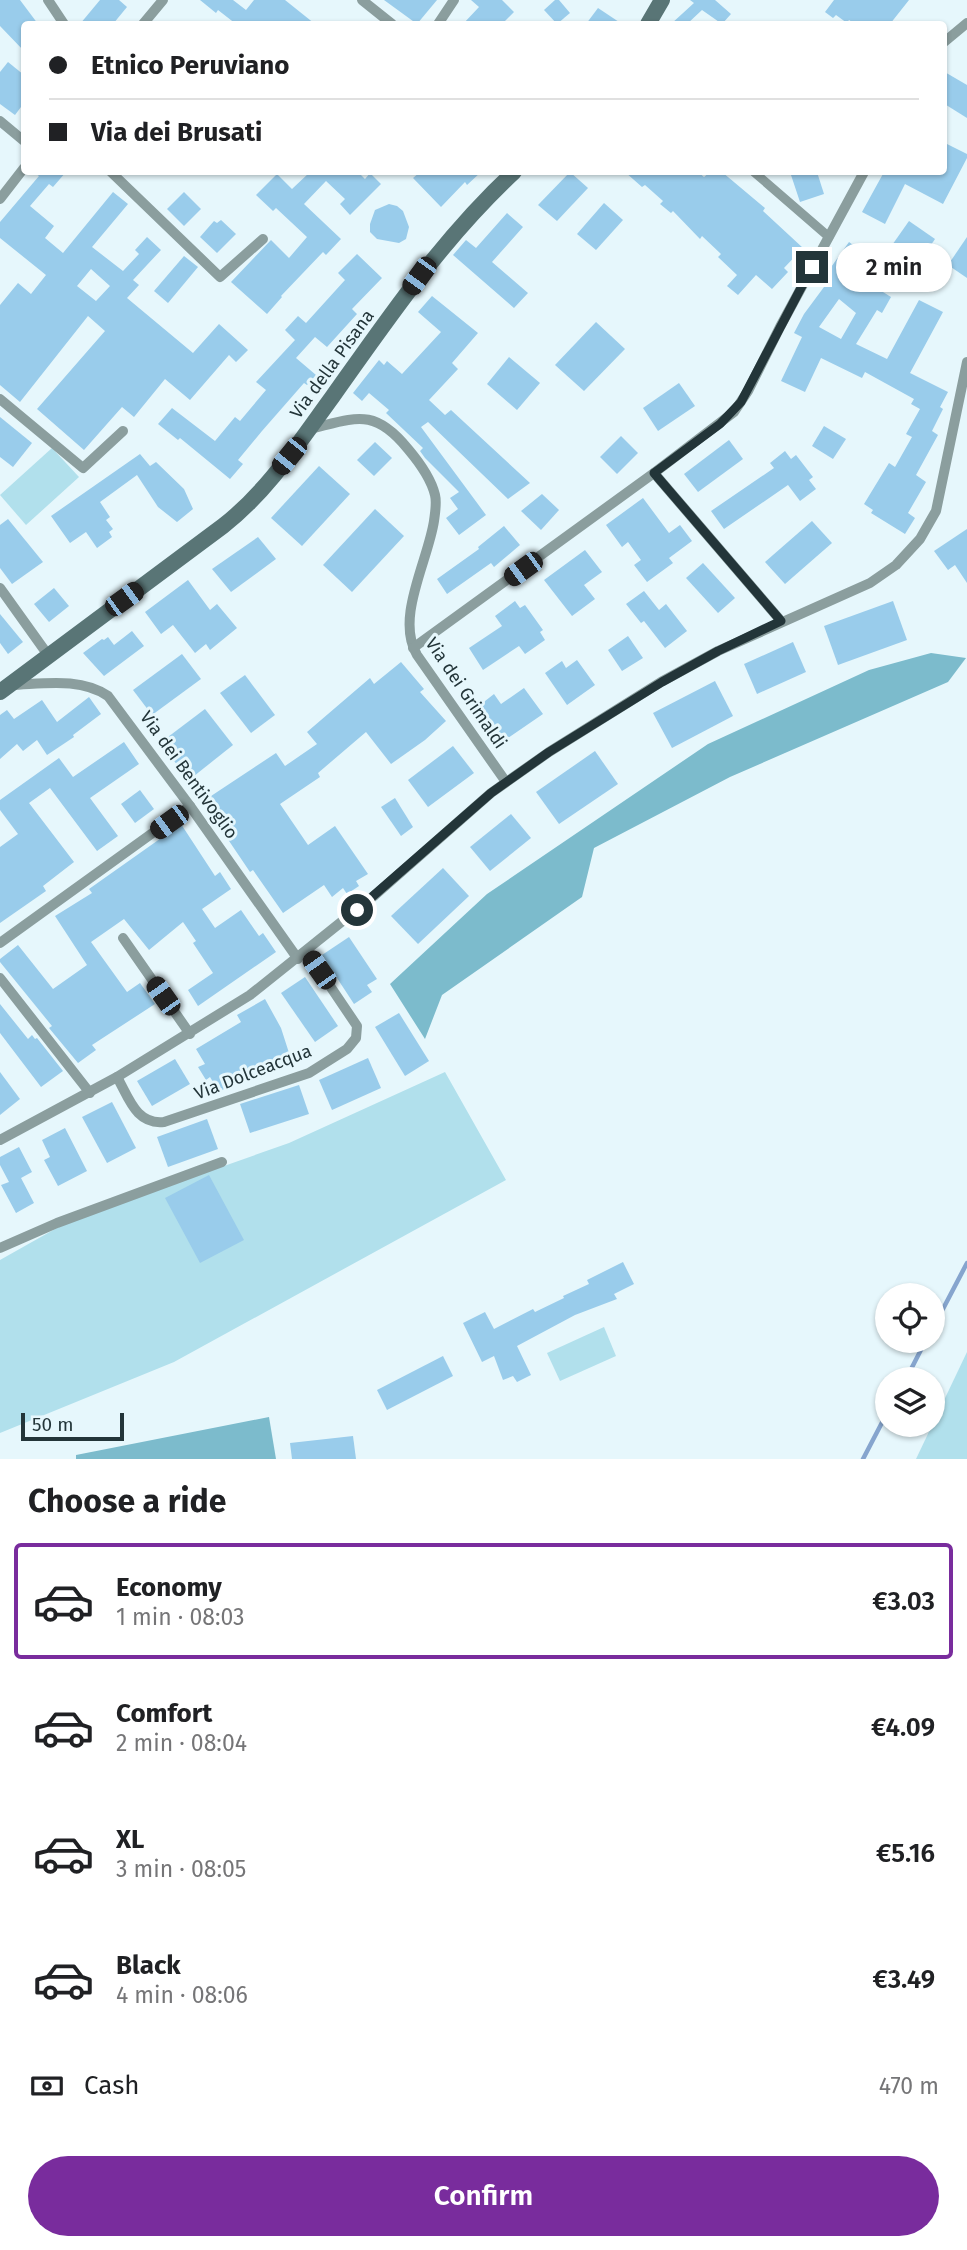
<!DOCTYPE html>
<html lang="en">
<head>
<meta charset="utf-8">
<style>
	:root { --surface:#fff; --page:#f2f2f2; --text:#202124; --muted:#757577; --line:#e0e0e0; --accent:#792c9d }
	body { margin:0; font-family:"Fira Sans",sans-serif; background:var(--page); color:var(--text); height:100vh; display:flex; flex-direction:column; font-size:26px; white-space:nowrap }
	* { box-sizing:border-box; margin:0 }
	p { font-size:23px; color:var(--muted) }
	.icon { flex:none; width:38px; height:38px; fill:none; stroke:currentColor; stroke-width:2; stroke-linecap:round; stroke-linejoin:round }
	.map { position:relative; height:1459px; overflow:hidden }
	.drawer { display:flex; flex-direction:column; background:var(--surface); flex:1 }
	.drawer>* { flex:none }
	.guide { position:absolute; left:21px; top:21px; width:926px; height:154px; border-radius:7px; box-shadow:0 2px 5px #0004; display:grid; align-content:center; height:154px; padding:0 28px; background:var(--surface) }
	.tools { position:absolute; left:875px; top:1283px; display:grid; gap:14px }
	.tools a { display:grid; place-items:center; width:70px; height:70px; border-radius:50%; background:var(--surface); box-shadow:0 2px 5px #0004; font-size:35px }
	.scale { position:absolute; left:21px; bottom:18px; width:103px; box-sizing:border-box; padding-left:7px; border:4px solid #233539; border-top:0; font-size:19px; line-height:24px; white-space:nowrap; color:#233539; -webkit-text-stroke:5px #e6f7fc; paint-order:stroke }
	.end { position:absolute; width:32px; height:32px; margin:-16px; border:9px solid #233539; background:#fff; box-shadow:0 0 0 4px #fff }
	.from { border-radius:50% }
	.bubble { position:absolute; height:49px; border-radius:24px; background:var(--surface); box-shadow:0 2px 5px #0004; font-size:23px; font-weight:600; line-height:49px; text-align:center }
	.car { position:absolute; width:21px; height:42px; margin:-21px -10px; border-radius:9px; box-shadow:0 0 5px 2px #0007; background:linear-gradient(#222 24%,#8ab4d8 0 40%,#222 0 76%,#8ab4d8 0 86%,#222 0) }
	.guide b { display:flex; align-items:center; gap:24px; height:66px; font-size:26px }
	.guide b+b { border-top:2px solid var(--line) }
	.guide i { width:18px; height:18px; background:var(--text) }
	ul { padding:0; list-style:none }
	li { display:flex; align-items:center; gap:21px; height:116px; margin:0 14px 10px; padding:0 14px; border:4px solid transparent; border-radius:7px }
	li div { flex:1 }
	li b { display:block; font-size:26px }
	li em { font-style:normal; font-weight:600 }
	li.on { border-color:var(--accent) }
	li>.icon { width:63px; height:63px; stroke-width:1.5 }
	h2 { padding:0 28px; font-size:32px; line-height:84px }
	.pay { display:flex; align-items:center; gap:18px; height:77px; padding:0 28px; font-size:26px }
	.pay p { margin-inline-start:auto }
	.cta { display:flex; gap:14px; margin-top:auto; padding:14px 28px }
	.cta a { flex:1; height:80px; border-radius:42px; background:var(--accent); color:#fff; font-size:28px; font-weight:600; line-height:80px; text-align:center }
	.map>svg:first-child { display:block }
	.green { fill:#b1e0ec }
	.forest { fill:#7cbbcc }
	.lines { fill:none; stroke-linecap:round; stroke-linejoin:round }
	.stream { stroke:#86a5ce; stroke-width:4.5 }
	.building { fill:#99cceb; fill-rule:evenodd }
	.pedestrian { stroke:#8b9e9e; stroke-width:9 }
	.minor { stroke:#8b9e9e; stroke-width:10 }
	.secondary { stroke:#597576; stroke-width:16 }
	.route { stroke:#233539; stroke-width:9 }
	.labels { text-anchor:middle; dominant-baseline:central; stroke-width:6; stroke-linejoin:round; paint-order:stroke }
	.street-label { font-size:18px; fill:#233539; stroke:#e6f7fc }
</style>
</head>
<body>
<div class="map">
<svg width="967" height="1459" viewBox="0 0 967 1459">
	<rect width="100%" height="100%" fill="#e6f7fc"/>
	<g class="green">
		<polygon points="52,448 79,477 26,525 0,495"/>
		<polygon points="445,1072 506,1180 174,1362 0,1433 0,1260 71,1220 289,1143"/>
		<polygon points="604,1327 616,1356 560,1381 547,1353"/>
		<polygon points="967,1352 967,1459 916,1459"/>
	</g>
	<g class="forest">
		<polygon points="931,653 966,658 948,682 730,777 594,848 582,897 442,995 425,1039 390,984 487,894 708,744 869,670"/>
		<polygon points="269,1417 276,1459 76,1459 76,1455"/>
	</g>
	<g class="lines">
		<g class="stream">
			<polyline points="933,1328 967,1263"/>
			<polyline points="906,1379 926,1340"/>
			<polyline points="863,1459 887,1413"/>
		</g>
	</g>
	<g class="building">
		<polygon points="0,0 20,0 38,24 24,24 24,51 0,26"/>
		<polygon points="100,0 119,0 127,7 113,24 80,24"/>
		<polygon points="200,0 233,0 246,10 254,0 285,0 315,24 236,24 218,10 216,13"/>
		<polygon points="384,0 437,0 417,24"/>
		<polygon points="471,0 502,0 514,12 502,24 463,24 479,7"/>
		<polygon points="555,0 559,0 570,13 557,24 544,10"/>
		<polygon points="690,0 715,0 731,14 722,24 702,10 687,24 671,24 694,3"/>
		<polygon points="834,0 909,0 890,24 855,24 849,20 847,23 836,15 833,18 825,12"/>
		<polygon points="598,8 622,24 586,24"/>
		<polygon points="8,62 24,75 24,103 15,115 0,104 0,72"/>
		<polygon points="943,71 967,85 967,118 943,103"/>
		<polygon points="943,142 967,154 967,158 943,204 905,184 885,224 862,212 884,172 943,172"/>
		<path d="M33,172H66L53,187L49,184L30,206L54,226L45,238L63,253L113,192L128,204L92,247L123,271L139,254L135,250L147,237L161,250L133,280L139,285L127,298L193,353L219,324L248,350L236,362L229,355L190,400L165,379L134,417L122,407L84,450L37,409L105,331L88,316L20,402L0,385V305L18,283L31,294L46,275L0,238V222L39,176ZM91,269L110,286L96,301L77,286Z"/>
		<polygon points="310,172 358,172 365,179 370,173 381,184 350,215 340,204 345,199 326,181 304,204 341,239 326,255 323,252 281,296 282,297 267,314 231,282 271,240 289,258 307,237 276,208 273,211 256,195 277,174 292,189"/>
		<polygon points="420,172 481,172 467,185 465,182 441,207 413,178"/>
		<polygon points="570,172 588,188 557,221 538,205"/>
		<polygon points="625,172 698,172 704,177 710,172 722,172 765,208 763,211 803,248 784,268 788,272 772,289 756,275 738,295 727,286 737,275 718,257 721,254 702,236 700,239 673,211 671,213 660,204 663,201 645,185 642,187"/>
		<polygon points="790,172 817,172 824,194 800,202"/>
		<polygon points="184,192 201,209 184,226 167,209"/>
		<polygon points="604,203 623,220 596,250 577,234"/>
		<polygon points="389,204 397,206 403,211 409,227 406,239 399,243 377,239 370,232 370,224 375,210"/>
		<polygon points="507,213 523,227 492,262 528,293 514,308 453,255 466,240 476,248"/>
		<polygon points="221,220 236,234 217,253 200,237 214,221 217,223"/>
		<polygon points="909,221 935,239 917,266 890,248"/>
		<polygon points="967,237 967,278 948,265"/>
		<path d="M849,242L868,256L861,268L864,270L859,277L891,297L882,313L877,310L856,344L887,359L919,300L943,312L910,373L948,392L940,407L943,409L932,431L938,435L916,475L926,482L908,513L915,518L905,534L871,513L873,510L864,504L889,463L895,467L912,437L906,434L920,409L911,404L914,399L865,372L862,378L821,358L805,392L781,381L802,337L794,333L804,314L824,287L819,284ZM839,299L856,313L841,339L819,327Z"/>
		<polygon points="357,254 382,278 352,309 357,314 327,347 315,337 296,358 316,375 307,385 304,383 262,431 238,460 243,464 230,479 180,438 178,440 158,424 172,408 215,441 235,417 240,421 266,390 256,382 295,340 285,330 298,316 306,323 345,280 338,273"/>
		<polygon points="184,256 198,267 168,303 154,291"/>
		<polygon points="432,296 478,333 452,363 458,369 429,400 445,415 451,410 530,483 508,499 428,422 421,427 486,515 459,535 446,518 458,509 450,498 459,492 425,458 420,451 423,448 386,413 389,410 369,393 362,401 353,393 379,360 384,365 387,361 402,374 441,332 418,312"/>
		<polygon points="596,322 625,349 584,391 555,365"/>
		<polygon points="509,357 540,383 517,410 487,384"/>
		<polygon points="679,383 695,406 658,431 643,408"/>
		<polygon points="0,417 32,443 13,467 0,457"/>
		<polygon points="824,426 846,439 833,459 812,446"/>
		<polygon points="621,436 638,453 617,474 600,457"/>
		<polygon points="729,440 743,459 698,492 684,474"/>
		<polygon points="375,442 392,458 374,476 357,460"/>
		<polygon points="785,451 791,459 796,455 813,477 809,480 816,489 800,501 788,485 724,529 711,511 774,468 770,463"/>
		<polygon points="140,454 150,466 156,462 184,489 193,509 177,522 158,507 137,475 100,502 110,517 106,520 113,529 109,532 112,537 97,548 86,532 70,543 51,516"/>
		<polygon points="319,466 350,494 302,546 271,518"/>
		<polygon points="542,494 559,510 541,530 521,511"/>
		<polygon points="643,498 669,533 680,525 692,541 669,558 673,563 647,582 634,565 641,560 628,542 622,547 606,525"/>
		<polygon points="375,509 404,536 352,592 323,565"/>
		<polygon points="8,519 43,562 12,584 0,568 0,525"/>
		<polygon points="812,521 832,543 785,584 765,562"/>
		<polygon points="504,526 520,545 494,567 491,563 447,594 437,579 479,549 478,547"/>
		<polygon points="967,529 967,583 955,565 948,570 934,551"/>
		<polygon points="258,537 276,559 231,592 212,569"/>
		<polygon points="585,550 602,572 584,585 595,599 572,616 544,580"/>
		<polygon points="703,563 735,598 718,613 686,578"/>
		<polygon points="188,580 210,610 217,604 237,628 210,650 206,644 195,653 173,625 161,634 145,612"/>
		<polygon points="54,588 69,606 49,622 34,604"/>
		<polygon points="644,591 659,610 666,604 687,631 665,648 644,621 641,623 626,604"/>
		<polygon points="515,601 520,608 525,605 543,630 540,632 545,640 525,654 519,646 483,670 469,648 502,626 495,616"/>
		<polygon points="893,601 907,640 838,665 824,626"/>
		<polygon points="0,614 23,642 8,654 0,643"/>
		<polygon points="132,631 144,646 104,676 83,653 102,639 104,640 108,637 114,645"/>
		<polygon points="628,636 643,658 622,671 608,650"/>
		<polygon points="793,642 806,672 757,694 744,664"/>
		<polygon points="182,654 201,679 152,715 133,690"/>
		<polygon points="577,660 595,685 567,705 545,673 562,661 566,668"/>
		<polygon points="401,662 424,689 420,692 446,721 425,740 391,764 366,732 318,773 320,777 280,804 308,845 335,826 368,874 356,881 359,886 347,894 343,888 332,897 324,885 283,913 253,870 250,872 225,835 228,833 205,800 276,753 285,766 317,744 307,732 370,678 374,684"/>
		<polygon points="245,675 275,715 251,733 220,693"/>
		<polygon points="715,681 733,716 672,748 653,713"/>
		<polygon points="524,688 543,714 505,740 480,705 494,694 501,704"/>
		<polygon points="89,697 101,714 73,735 74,737 47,755 37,740 23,751 17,744 0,759 0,715 7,710 14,719 42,700 57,722"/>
		<polygon points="205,709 233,745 189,780 160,743"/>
		<polygon points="124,742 139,764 90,798 118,836 97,851 50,788 29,803 74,862 43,886 46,891 0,923 0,847 18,834 0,810 0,800 59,758 73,777"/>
		<polygon points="453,746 474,773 428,807 408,780"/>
		<polygon points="595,751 618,784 559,824 536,792"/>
		<polygon points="140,790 154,809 135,823 121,804"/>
		<polygon points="395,798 413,827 401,836 381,807"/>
		<polygon points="511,814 531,838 490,871 470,847"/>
		<polygon points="181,824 215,876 220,872 231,889 202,909 215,928 241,910 259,936 263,933 276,952 198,1006 188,990 213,973 193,943 196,941 183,922 149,950 124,919 91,942 127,992 140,983 155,1004 92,1045 96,1050 78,1063 49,1028 52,1026 0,962 0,959 18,945 53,989 87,965 55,916 92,893 89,889"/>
		<polygon points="443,868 469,896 418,944 391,916"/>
		<polygon points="349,937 377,979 367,985 372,992 354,1004 322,955"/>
		<polygon points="305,977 338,1026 315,1042 281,993"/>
		<polygon points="265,999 281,1028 290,1056 265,1067 264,1066 219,1092 210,1077 206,1080 198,1067 205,1064 196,1049 241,1022 237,1015"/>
		<polygon points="0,1004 28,1039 32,1035 35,1039 37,1038 63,1071 41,1087 0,1033"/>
		<polygon points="399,1013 429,1061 405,1076 375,1027"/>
		<polygon points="368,1058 381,1088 332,1110 319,1080"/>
		<polygon points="175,1059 190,1084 152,1106 137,1081"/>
		<polygon points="0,1072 20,1099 0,1115"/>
		<polygon points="299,1085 309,1114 250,1133 240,1104"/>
		<polygon points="112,1102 136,1148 107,1163 82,1117"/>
		<polygon points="207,1119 218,1149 168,1167 157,1137"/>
		<polygon points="65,1128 87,1171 58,1186 44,1160 50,1157 42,1140"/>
		<polygon points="19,1147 32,1172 21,1178 34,1203 16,1213 1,1185 9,1182 0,1165 0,1157"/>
		<polygon points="209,1175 244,1240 200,1263 165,1198"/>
		<polygon points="623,1262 634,1284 614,1294 617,1299 575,1315 517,1346 531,1375 517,1382 513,1376 503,1380 494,1356 482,1362 463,1323 485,1312 494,1329 533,1309 535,1312 564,1298 563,1296 589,1284 587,1280"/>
		<polygon points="443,1356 453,1376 387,1410 377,1390"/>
		<polygon points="353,1436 356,1459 292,1459 290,1443"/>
	</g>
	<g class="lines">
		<polyline class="pedestrian" points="754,172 829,237"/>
		<g class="minor">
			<polyline points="48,0 64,24"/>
			<polyline points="362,0 392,24"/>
			<polyline points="143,24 163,0"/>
			<polyline points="438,24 454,0"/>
			<polyline points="943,43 967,23"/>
			<polyline points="0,121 24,141"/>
			<polyline points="111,172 220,277 263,239"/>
			<polyline points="0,199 24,168"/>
			<polyline points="0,399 83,468 123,431"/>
			<path d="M309,429C356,418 374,407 408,449C419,462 431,478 435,495C437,503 435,513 434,521C428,561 395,618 417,655L506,782"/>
			<polyline points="654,473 781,621"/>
			<polyline points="0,588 48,655"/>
			<polyline points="413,648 654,473 734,412 748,391 780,327 864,172"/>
			<path d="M11,685C43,684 80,677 108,696L190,806L298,959"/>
			<polyline points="123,938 190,1034"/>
			<polyline points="0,943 190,806"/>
			<polyline points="0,978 90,1093"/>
			<path d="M117,1077C129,1098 136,1125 164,1122L309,1073L347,1049L356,1038L357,1026L307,952"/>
			<polyline points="0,1140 117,1077 250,995 375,895 491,793 549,752 661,682 718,651 870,583 896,565 920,539 936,511 967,362"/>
			<polyline points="0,1248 57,1223 222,1162"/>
		</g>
		<g class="secondary">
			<polyline points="648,24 662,0"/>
			<path d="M0,692L223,526C268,491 300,441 333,396C389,317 443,238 514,172"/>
		</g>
	</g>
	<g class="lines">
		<polyline class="route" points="357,910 491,793 549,752 662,682 718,651 781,621 654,473 720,424 741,402 812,267"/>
	</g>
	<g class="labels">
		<g class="street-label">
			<text transform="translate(332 364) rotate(-54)">Via della Pisana</text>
			<text transform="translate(466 693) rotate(56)">Via dei Grimaldi</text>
			<text transform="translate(189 775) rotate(54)">Via dei Bentivoglio</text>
			<text transform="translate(253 1072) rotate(-21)">Via Dolceacqua</text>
		</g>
	</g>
</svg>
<div class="tools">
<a><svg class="icon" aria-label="locate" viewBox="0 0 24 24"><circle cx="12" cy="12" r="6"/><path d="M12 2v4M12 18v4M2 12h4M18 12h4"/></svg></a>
<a><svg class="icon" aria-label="layers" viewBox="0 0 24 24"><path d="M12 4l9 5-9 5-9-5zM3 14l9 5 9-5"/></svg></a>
</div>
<div class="scale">50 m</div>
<i class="end from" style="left:357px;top:910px"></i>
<i class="end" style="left:812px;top:267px"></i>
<div class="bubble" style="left:836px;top:243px;width:116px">2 min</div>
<i class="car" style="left:419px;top:276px;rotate:216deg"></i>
<i class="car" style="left:289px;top:456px;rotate:219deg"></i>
<i class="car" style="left:523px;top:569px;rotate:234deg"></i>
<i class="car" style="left:124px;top:599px;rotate:54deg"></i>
<i class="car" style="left:169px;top:822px;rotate:234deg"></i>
<i class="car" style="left:319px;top:970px;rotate:325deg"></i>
<i class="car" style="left:163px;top:996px;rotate:325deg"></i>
<div class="guide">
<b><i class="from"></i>Etnico Peruviano</b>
<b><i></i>Via dei Brusati</b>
</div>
</div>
<section class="drawer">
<h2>Choose a ride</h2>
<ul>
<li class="on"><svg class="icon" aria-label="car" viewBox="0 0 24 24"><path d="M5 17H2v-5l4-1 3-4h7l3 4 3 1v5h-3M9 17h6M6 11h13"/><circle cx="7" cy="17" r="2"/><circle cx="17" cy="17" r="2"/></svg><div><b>Economy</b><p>1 min · 08:03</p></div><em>€3.03</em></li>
<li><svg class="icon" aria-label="car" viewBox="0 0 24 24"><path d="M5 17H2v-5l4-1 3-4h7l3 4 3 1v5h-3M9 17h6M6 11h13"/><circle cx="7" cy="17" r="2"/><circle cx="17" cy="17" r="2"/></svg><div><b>Comfort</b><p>2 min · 08:04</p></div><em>€4.09</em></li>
<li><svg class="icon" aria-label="car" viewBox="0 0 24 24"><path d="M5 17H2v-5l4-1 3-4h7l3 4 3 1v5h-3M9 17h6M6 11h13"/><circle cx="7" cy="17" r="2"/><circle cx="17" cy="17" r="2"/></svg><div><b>XL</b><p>3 min · 08:05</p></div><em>€5.16</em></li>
<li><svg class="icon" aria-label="car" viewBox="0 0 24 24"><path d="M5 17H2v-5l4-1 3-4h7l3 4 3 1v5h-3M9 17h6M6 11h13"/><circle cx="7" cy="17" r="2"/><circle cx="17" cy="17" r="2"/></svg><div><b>Black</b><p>4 min · 08:06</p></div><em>€3.49</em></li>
</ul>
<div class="pay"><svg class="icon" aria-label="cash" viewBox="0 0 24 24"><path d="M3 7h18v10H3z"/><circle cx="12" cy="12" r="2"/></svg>Cash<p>470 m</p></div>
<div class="cta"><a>Confirm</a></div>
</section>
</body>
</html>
